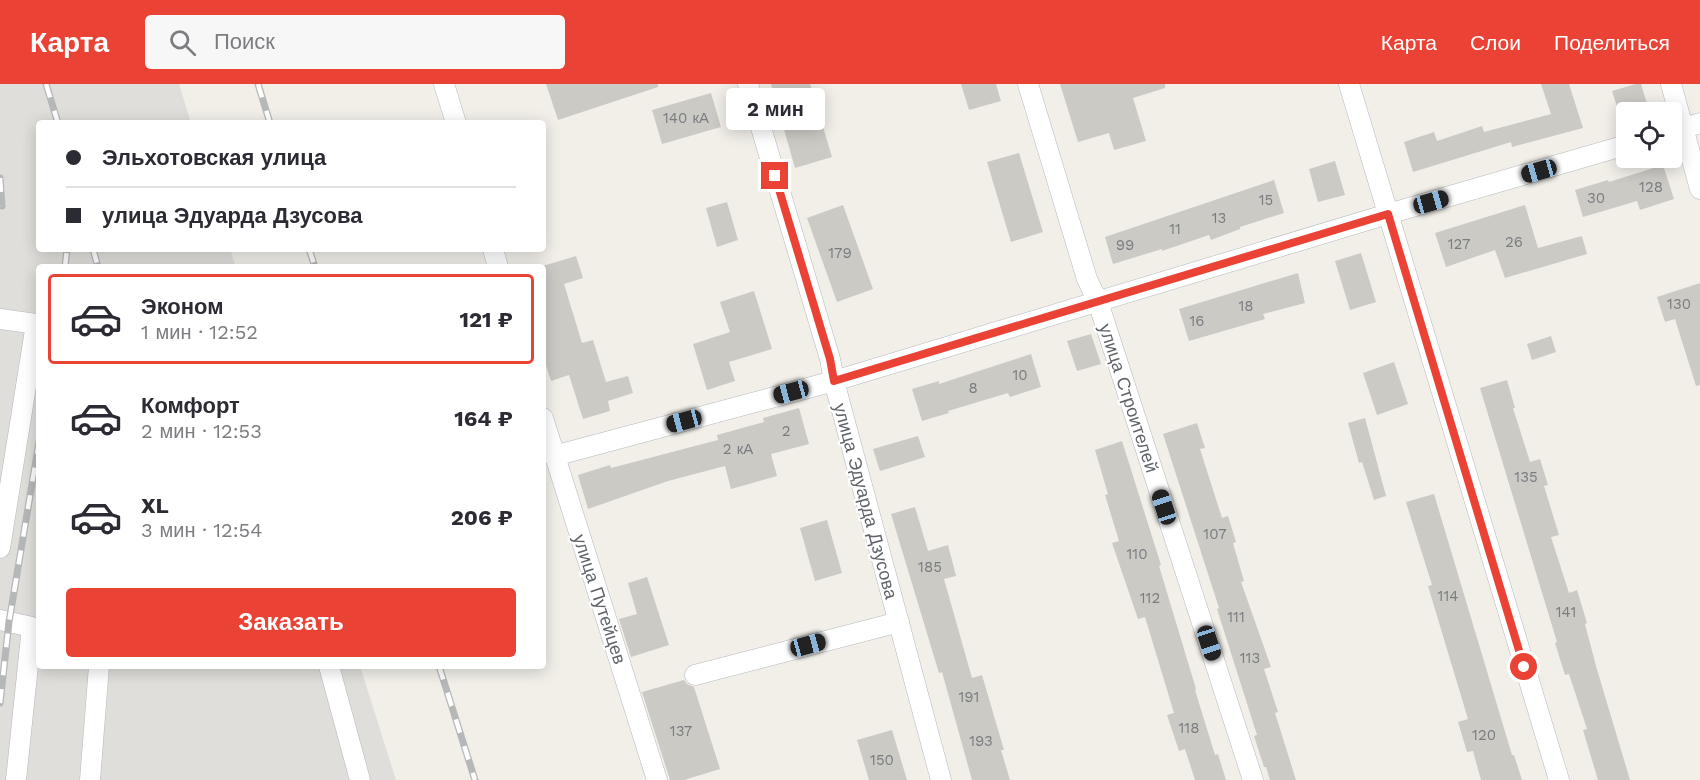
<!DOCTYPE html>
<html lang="ru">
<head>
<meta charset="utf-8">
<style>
	:root { --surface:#fff; --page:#f7f7f7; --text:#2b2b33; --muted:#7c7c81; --line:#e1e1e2; --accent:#ea4335 }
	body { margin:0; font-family:"Work Sans",sans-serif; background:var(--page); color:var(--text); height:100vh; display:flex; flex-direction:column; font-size:22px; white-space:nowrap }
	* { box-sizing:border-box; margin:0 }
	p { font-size:20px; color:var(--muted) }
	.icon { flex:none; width:33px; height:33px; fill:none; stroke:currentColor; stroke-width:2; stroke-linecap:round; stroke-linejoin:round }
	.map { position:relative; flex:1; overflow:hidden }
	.panel { position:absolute; left:36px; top:180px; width:510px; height:405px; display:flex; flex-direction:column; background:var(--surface); border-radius:6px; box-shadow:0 3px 15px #0003 }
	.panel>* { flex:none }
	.top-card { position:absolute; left:36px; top:36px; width:510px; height:132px; border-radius:6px; box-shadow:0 3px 15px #0003; display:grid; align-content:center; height:132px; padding:0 30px; background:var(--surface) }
	.controls { position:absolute; left:1616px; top:18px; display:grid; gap:12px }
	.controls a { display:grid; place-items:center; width:66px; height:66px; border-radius:6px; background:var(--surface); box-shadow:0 3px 15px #0003; font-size:30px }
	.end { position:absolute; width:27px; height:27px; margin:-14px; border:8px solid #ea4335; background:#fff; box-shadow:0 0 0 3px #fff }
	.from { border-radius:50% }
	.bubble { position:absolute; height:42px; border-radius:6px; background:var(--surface); box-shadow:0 3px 15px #0003; font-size:20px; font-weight:700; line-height:42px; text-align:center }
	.car { position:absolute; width:18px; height:36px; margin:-18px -9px; border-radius:8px; box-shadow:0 0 4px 2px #0007; background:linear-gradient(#222 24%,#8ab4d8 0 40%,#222 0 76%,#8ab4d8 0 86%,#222 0) }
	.top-card b { display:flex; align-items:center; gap:21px; height:57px; font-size:22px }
	.top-card b+b { border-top:2px solid var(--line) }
	.top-card i { width:15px; height:15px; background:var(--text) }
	ul { padding:10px 0 0; list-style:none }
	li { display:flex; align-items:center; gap:18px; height:90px; margin:0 12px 9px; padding:0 18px; border:3px solid transparent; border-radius:6px }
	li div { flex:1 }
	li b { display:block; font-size:22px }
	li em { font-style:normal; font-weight:700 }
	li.selected { border-color:var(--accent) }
	li>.icon { width:54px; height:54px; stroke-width:1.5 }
	.action { display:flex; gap:12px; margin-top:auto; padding:12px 30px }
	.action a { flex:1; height:69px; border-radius:6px; background:var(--accent); color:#fff; font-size:24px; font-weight:700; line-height:69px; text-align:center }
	header { display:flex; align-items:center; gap:36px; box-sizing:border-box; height:84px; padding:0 30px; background:var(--accent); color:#fff }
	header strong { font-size:28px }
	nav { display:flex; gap:33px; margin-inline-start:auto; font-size:21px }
	.search { width:420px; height:54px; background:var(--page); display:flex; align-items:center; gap:15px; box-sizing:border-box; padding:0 21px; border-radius:6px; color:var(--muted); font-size:22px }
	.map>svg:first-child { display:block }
	.industrial { fill:#e0deda }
	.building { fill:#cccac5 }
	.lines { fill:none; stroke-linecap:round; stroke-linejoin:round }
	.minor-casing { stroke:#b5b8bc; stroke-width:21 }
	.minor { stroke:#fff; stroke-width:20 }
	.rail-casing { stroke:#b6b7b8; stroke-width:7 }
	.rail { stroke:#fff; stroke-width:4.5; stroke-dasharray:14; stroke-linecap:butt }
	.route { stroke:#ea4335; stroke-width:8 }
	.labels { text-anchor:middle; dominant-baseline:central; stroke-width:4.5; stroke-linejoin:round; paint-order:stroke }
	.number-label { font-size:15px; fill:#7a7d7f }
	.street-label { font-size:18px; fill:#5f6368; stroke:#fff }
</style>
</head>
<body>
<header>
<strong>Карта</strong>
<div class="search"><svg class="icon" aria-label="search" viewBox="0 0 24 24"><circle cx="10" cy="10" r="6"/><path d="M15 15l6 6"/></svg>Поиск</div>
<nav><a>Карта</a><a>Слои</a><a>Поделиться</a></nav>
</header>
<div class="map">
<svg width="1700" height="696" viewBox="0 0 1700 696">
	<rect width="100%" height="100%" fill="#f1efe8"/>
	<polygon class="industrial" points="0,0 179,0 191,39 39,39 39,165 230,165 236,183 39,183 39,582 360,582 396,696 0,696"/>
	<g class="building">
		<polygon points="546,0 658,0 658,3 558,36"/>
		<polygon points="771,0 810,0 832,73 795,84"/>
		<polygon points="961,0 996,0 1001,17 969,26"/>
		<polygon points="1060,0 1165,0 1165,4 1133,14 1146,57 1114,66 1109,49 1078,58"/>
		<polygon points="1541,0 1569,0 1583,44 1512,63 1511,58 1413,88 1404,58 1434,48 1437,57 1482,42 1484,48 1551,30"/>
		<polygon points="1636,0 1641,0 1647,20 1619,29 1612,7"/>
		<polygon points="711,9 721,43 662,60 652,26"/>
		<polygon points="1019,69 1043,148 1011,158 987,78"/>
		<polygon points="1335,77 1345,111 1318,118 1309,85"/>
		<polygon points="1663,81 1674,115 1640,126 1637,117 1583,133 1575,106 1608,96 1609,98"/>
		<polygon points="1274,96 1284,129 1240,143 1240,145 1211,156 1209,151 1162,167 1162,165 1113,180 1105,153"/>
		<polygon points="727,118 738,156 717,163 706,124"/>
		<polygon points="843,121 873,205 837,218 807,134"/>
		<polygon points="1525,121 1538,164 1582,152 1587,170 1505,194 1495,166 1446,183 1435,149"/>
		<polygon points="1361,169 1376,218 1350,226 1335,177"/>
		<polygon points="576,172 583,194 564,200 582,259 593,256 606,298 628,292 633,309 608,317 610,327 583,335 569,291 551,297 543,272 543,182"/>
		<polygon points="1298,189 1305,219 1263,230 1265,235 1189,257 1179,225"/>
		<polygon points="1700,199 1700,301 1696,302 1675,235 1665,238 1657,213"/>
		<polygon points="754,207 772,265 729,278 735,297 707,306 693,260 730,248 720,218"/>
		<polygon points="1091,250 1101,280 1077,287 1067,257"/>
		<polygon points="1551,252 1556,268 1532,276 1527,260"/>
		<polygon points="1031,270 1041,303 1010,313 1008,309 948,327 949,329 922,337 912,305 939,297 939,300"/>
		<polygon points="1394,278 1408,320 1377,331 1363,289"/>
		<polygon points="1507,296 1515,324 1513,324 1530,378 1540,375 1548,401 1544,402 1559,451 1551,453 1569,509 1577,506 1587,539 1585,540 1596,582 1630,696 1598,696 1583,646 1587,645 1569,590 1565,591 1555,559 1557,558 1480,304"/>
		<polygon points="799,324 809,360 771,370 777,392 731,405 725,382 668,397 588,425 578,391 610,381 611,384 718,356 717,351 764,338 763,334"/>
		<polygon points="1365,334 1386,412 1374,416 1362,378 1359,379 1348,339"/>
		<polygon points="1197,339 1205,364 1200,365 1222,434 1228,432 1236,458 1233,459 1244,497 1241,498 1271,583 1264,585 1278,628 1275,629 1296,696 1270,696 1266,683 1264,683 1254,652 1257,651 1217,525 1219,524 1163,350"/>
		<polygon points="918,352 925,373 880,387 873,365"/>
		<polygon points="1122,357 1161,481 1159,482 1196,605 1195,606 1215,671 1218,670 1226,696 1195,696 1185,665 1179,667 1167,631 1174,629 1145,533 1138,535 1112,459 1119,457 1105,411 1108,410 1095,366"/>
		<polygon points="1434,410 1512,671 1514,671 1522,696 1481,696 1473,667 1467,668 1458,638 1468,635 1428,502 1432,501 1406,418"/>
		<polygon points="915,423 928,467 948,461 956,492 944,495 972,594 982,591 1004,666 1001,666 1010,696 972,696 942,588 939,589 891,430"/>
		<polygon points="827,436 842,489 815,497 800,444"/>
		<polygon points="647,493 669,561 631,573 619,535 637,530 628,499"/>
		<polygon points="684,596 687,600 694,603 720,685 684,696 670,696 642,608"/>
		<polygon points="892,646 907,696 869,696 857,656"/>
	</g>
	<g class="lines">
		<defs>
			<g id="minor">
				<polyline points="444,0 456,39"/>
				<polyline points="748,0 830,275 834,297 941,696"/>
				<polyline points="1028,0 1087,195 1098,218 1253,696"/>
				<polyline points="1349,0 1559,696"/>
				<polyline points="1671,0 1700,105"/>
				<polyline points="1671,48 1700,39"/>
				<polyline points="493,165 498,183"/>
				<polyline points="0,235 36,240 0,464"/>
				<polyline points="543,334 657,696"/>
				<polyline points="554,372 834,297 1388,130 1626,61"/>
				<polyline points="0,536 32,543 16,696"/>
				<polyline points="329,582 360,696"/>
				<polyline points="695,591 899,538"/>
				<polyline points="90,696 99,582"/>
			</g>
		</defs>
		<use href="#minor" class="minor-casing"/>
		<use href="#minor" class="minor"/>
		<defs>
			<g id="rail">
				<polyline points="46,0 58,39"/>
				<polyline points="258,0 270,39"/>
				<polyline points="0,94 2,122"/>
				<polyline points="93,165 98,183"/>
				<polyline points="309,165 315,183"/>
				<polyline points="65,183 67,165"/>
				<polyline points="439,582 475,696"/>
				<polyline points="0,619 9,538 39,358"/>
			</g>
		</defs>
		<use href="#rail" class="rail-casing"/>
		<use href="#rail" class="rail"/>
	</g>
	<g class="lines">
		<polyline class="route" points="775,92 830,275 834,297 1388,130 1524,583"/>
	</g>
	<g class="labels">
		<g class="number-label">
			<text x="686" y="34">140 кА</text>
			<text x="1651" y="103">128</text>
			<text x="1596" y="114">30</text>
			<text x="1266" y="116">15</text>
			<text x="1219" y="134">13</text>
			<text x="1175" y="145">11</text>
			<text x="1514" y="158">26</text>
			<text x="1459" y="160">127</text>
			<text x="1125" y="161">99</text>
			<text x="840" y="169">179</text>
			<text x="1679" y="220">130</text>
			<text x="1246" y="222">18</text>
			<text x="1197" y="237">16</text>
			<text x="1020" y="291">10</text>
			<text x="973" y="304">8</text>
			<text x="786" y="347">2</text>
			<text x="738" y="365">2 кА</text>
			<text x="1526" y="393">135</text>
			<text x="1215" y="450">107</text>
			<text x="1137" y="470">110</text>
			<text x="930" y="483">185</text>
			<text x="1448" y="512">114</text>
			<text x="1150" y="514">112</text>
			<text x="1566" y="528">141</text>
			<text x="1236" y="533">111</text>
			<text x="1250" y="574">113</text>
			<text x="969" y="613">191</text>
			<text x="1189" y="644">118</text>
			<text x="681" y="647">137</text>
			<text x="1484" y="651">120</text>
			<text x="981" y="657">193</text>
			<text x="882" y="676">150</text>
		</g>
		<g class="street-label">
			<text transform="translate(1129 314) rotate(72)">улица Строителей</text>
			<text transform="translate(866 417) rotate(75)">улица Эдуарда Дзусова</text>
			<text transform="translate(600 515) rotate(72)">улица Путейцев</text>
		</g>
	</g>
</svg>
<div class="controls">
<a><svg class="icon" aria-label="locate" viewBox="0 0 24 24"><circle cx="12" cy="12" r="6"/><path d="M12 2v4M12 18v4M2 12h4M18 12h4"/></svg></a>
</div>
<i class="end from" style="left:1524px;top:583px"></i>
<i class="end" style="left:775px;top:92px"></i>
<div class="bubble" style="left:726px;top:4px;width:99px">2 мин</div>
<i class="car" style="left:1539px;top:87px;rotate:254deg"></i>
<i class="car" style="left:1431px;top:118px;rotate:74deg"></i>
<i class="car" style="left:791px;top:308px;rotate:255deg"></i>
<i class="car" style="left:684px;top:337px;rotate:255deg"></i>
<i class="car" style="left:1164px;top:423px;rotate:342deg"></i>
<i class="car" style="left:1209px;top:559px;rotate:162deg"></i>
<i class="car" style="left:808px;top:561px;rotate:75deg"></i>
<div class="top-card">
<b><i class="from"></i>Эльхотовская улица</b>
<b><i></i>улица Эдуарда Дзусова</b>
</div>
<section class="panel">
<ul>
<li class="selected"><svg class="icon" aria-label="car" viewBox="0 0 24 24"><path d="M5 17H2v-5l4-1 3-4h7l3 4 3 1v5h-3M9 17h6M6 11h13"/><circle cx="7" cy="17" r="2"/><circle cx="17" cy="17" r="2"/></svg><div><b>Эконом</b><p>1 мин · 12:52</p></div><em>121 ₽</em></li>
<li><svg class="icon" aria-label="car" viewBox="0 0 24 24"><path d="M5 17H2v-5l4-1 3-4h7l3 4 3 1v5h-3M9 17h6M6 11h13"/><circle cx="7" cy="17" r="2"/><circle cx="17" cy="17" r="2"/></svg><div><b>Комфорт</b><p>2 мин · 12:53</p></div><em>164 ₽</em></li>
<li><svg class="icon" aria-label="car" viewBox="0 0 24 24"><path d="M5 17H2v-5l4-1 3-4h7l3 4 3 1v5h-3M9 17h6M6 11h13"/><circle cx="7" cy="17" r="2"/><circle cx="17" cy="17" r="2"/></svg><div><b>XL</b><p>3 мин · 12:54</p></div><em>206 ₽</em></li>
</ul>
<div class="action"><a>Заказать</a></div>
</section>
</div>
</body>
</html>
